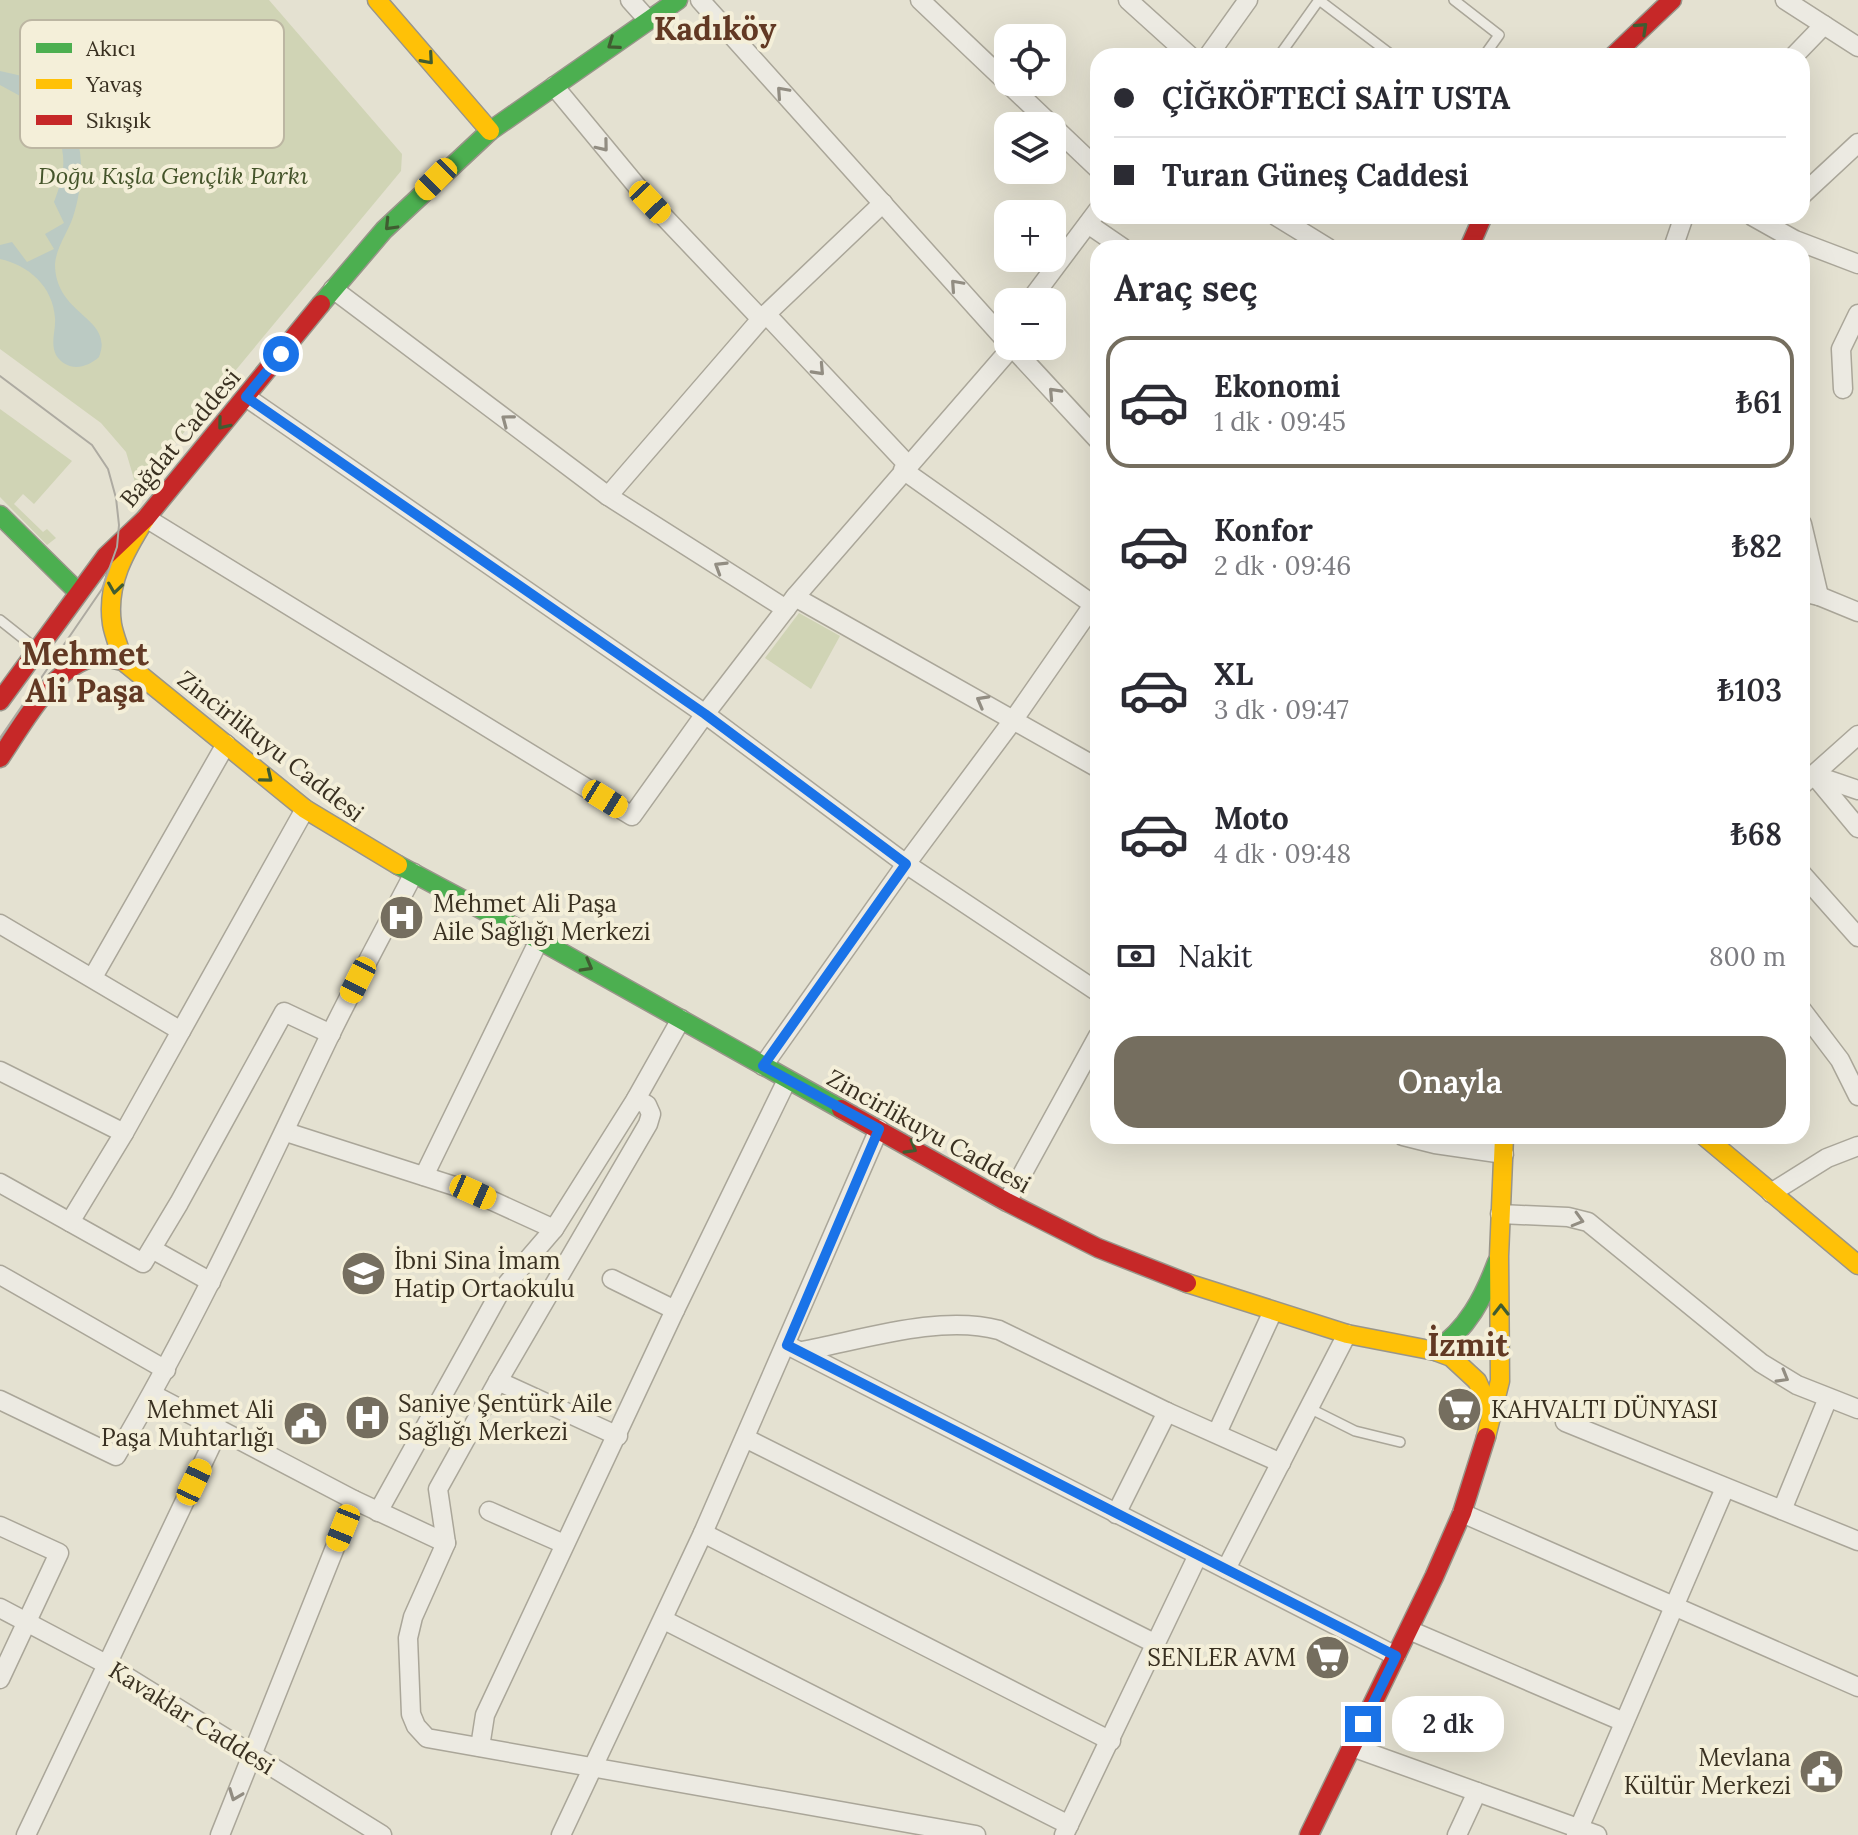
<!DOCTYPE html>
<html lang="tr">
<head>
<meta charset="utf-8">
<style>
	:root { --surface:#fff; --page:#f7f7f7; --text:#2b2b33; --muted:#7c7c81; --line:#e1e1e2; --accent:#756e5f }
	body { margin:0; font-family:Lora,serif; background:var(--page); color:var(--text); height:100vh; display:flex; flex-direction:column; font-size:30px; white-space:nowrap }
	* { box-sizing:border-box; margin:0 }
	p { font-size:26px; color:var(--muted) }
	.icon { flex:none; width:44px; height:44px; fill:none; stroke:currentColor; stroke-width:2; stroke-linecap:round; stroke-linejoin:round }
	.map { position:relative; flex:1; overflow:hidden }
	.panel { position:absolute; left:1090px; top:240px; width:720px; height:904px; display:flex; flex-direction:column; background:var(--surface); border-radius:24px; box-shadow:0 8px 32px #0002 }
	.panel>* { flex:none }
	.top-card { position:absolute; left:1090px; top:48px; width:720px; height:176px; border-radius:24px; box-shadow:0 8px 32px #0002; display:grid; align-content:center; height:176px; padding:0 24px; background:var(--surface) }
	.buttons { position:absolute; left:994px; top:24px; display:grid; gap:16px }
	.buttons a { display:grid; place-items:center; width:72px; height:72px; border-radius:16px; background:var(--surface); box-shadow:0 8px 32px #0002; font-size:40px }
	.end { position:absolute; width:36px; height:36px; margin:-18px; border:10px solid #1a73e8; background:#fff; box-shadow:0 0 0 4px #fff }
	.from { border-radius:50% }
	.bubble { position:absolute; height:56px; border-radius:24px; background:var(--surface); box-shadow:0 8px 32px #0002; font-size:26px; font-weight:600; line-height:56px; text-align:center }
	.car { position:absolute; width:24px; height:48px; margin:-24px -12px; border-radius:10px; box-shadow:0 0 6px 2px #0007; background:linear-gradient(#f5c518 24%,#345 0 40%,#f5c518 0 76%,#345 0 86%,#f5c518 0) }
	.top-card b { display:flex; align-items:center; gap:28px; height:76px; font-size:30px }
	.top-card b+b { border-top:2px solid var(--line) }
	.top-card i { width:20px; height:20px; background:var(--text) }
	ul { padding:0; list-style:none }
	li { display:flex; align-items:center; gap:24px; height:132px; margin:0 16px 12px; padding:0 8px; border:4px solid transparent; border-radius:24px }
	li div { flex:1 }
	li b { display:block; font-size:30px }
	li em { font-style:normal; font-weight:600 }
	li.current { border-color:var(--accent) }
	li>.icon { width:72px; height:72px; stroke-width:1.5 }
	h2 { padding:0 24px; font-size:36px; line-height:96px }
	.pay { display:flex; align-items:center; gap:20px; height:88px; padding:0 24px; font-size:30px }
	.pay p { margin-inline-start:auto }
	.primary-button { display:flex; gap:16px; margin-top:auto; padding:16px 24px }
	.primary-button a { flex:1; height:92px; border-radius:24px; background:var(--accent); color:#fff; font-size:32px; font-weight:600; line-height:92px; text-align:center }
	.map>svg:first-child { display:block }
	.green { fill:#d0d4b5 }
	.water { fill:#bbcac3 }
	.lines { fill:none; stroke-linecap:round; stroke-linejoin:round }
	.lane-casing { stroke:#aaa699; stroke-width:12 }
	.street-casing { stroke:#aaa699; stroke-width:21 }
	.fast-casing { stroke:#99958a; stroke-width:21 }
	.slow-casing { stroke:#99958a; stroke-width:21 }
	.jam-casing { stroke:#99958a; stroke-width:21 }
	.lane { stroke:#eceae2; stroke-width:9 }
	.street { stroke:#eceae2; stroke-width:18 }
	.fast { stroke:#4caf50; stroke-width:18 }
	.slow { stroke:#ffc107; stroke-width:18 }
	.jam { stroke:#c62828; stroke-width:18 }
	.tram { stroke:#adaaa1; stroke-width:2 }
	.oneway { stroke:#405c31 }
	.oneway2 { stroke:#928d82 }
	.route { stroke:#1a73e8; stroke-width:10 }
	.labels { text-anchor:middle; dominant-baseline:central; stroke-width:8; stroke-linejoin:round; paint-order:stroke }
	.park-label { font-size:24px; font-style:italic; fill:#44542a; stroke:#f4efd9 }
	.street-label { font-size:24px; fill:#393021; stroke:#f4efd9 }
	.poi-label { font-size:24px; fill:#393021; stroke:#f4efd9; text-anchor:start }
	.district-label { font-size:32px; font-weight:bold; fill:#623924; stroke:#f4efd9 }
	.key { fill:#f4efd9; stroke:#bcb6a2; stroke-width:2 }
	.key-label { font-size:22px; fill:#393021 }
</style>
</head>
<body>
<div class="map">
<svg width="1858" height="1835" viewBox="0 0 1858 1835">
	<rect width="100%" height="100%" fill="#e4e1d1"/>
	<g class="green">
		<polygon points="0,0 269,0 402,154 401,171 137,489 126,452 101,423 0,349"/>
		<polygon points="0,409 72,461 34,504 23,494 14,504 43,532 47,529 56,538 47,545 0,497"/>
		<polygon points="799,613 840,636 811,689 765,658"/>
	</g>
	<path class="water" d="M68,52C87,51 104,65 93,86C87,97 75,106 65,115C87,142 83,186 73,217C68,232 56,248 55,264C55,316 115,317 99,357C86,369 67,372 56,355C50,343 56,330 55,318C53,286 28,265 0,259V245L12,242L27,262L54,249L45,234L64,223L54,202C64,176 67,160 58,134L69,122L58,110L73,94L53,71L22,97L0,85V71L31,78L55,58Z"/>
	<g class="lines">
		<defs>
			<g id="lane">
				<polyline points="1454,0 1499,35 1484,56"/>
				<polyline points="1279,56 1319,0 1393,56"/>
				<polyline points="0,620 34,647"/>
				<polyline points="1309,1408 1355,1431 1400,1442"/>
			</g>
			<g id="street">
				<polyline points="630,0 648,20"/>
				<polyline points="700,0 1008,343"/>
				<polyline points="920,0 1098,169"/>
				<polyline points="1128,0 1190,56"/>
				<polyline points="1785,0 1858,47"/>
				<polyline points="1208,56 1248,0"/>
				<polyline points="1794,56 1824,25"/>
				<polyline points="554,86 650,202 761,319"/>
				<polyline points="1802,195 1858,143"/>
				<polyline points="1276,216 1328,248"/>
				<polyline points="1752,216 1795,240 1858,264"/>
				<polyline points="1088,224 1123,248"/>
				<polyline points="1673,248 1684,216"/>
				<polyline points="333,289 608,496 786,609"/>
				<polyline points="1029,302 1098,210"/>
				<polyline points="766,314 908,465"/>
				<polyline points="1011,346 1098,440"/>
				<polyline points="1843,389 1841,349 1858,314"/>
				<polyline points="246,397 705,714 906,864 1098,992"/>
				<polyline points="903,470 1098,608"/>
				<polyline points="608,496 761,319 883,203"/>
				<polyline points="146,518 632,816 705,714 795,597 1012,347"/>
				<polyline points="1802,524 1819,596"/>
				<polyline points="1802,592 1819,596 1858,612"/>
				<polyline points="795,597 1098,768"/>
				<polyline points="1814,775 1858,828"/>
				<polyline points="1817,776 1858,790"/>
				<polyline points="1802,785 1858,735"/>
				<polyline points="1802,874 1858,937"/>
				<polyline points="0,924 181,1031"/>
				<polyline points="93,977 226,744"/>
				<polyline points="1802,1010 1840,1060 1858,1096"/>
				<polyline points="763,1066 906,864 1014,719 1098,598"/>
				<polyline points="0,1071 124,1133"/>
				<polyline points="286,1132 473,1192 554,1229"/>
				<polyline points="1403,1136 1435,1144 1504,1154"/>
				<polyline points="424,1176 539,940"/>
				<polyline points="0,1183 143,1263 179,1203 284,1012 331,1034"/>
				<polyline points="1771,1193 1827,1158 1858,1146"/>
				<polyline points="1007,1202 1098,1036"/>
				<polyline points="1500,1214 1568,1217 1588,1222 1761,1363 1797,1385 1858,1409"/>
				<polyline points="70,1222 124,1133 305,809"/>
				<polyline points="152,1249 211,1282"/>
				<polyline points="0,1275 166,1370"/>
				<polyline points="612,1279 675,1310"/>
				<polyline points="787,1345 1396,1656"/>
				<path d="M802,1351C862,1340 940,1314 999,1330L1167,1412L1281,1463"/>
				<polyline points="498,1381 618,1436"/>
				<polyline points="152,1394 354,1500 446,1543 413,1617 408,1638 411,1714 416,1726 427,1738 976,1835"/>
				<path d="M0,1400L116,1456C196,1320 262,1177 330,1035C357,980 386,927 414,873"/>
				<polyline points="1565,1422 1858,1541"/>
				<polyline points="1217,1433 1273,1311"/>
				<polyline points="745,1438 1156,1644"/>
				<polyline points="1782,1510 1828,1398"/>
				<polyline points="489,1511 564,1544"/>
				<polyline points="378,1512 500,1292 554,1229 636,1099 681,1019"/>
				<polyline points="1462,1513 1858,1687"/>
				<polyline points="1116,1514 1167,1412"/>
				<polyline points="0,1526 59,1553 0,1679"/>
				<polyline points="703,1533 1111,1741"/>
				<polyline points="446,1543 438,1489 498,1381 648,1124 651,1114 647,1105 636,1099"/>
				<polyline points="1226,1569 1347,1334"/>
				<polyline points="0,1608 106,1664 382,1835"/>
				<polyline points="664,1620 1069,1825"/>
				<polyline points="1409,1630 1624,1722"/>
				<polyline points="480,1747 485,1715 675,1310 787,1080"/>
				<polyline points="1352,1747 1597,1835"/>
				<polyline points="26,1835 219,1429"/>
				<polyline points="220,1835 354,1500"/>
				<polyline points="561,1835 703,1533 879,1129"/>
				<polyline points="1064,1835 1198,1555"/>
				<polyline points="1457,1835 1477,1792"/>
				<polyline points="1576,1835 1725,1488"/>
			</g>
			<g id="fast">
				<polyline points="321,304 384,230 490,131 678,0"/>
				<polyline points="0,515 78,592"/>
				<polyline points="398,865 539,940 841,1109"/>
				<path d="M1435,1351C1467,1330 1484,1297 1497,1262"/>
			</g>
			<g id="slow">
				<polyline points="377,0 490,131"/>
				<path d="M146,518C125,551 106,584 112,624C114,636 120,649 123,661L305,809L398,865"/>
				<polyline points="1704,1136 1858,1265"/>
				<polyline points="1187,1283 1347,1334 1435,1351 1451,1357 1477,1381 1492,1415"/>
				<polyline points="1486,1437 1500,1381 1499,1256 1504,1136"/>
			</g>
			<g id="jam">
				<polyline points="1613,56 1672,0"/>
				<polyline points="1469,248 1483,216"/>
				<polyline points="0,701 106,556 146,518 321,304"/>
				<path d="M0,758C22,726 56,661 98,657C106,656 115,660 123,661"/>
				<polyline points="841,1109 1007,1202 1098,1248 1187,1283"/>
				<polyline points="1309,1835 1434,1577 1462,1513 1486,1437"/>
			</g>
		</defs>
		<use href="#lane" class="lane-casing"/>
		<use href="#street" class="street-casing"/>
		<use href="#fast" class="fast-casing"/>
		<use href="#slow" class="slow-casing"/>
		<use href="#jam" class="jam-casing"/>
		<use href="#lane" class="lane"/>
		<use href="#street" class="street"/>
		<use href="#fast" class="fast"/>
		<use href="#slow" class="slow"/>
		<use href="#jam" class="jam"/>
		<polyline class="tram" points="0,376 92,445 108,469 116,498 119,525 117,547 102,589 0,738"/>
	</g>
	<defs><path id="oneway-chevron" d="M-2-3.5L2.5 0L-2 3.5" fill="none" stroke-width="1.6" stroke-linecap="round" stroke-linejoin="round" transform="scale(2)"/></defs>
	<g class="oneway">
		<use href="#oneway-chevron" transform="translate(1642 28) rotate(-43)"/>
		<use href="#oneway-chevron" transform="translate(613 44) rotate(145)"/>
		<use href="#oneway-chevron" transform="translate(428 59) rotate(49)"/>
		<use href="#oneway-chevron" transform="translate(390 225) rotate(134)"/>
		<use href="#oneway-chevron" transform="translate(223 424) rotate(129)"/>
		<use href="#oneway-chevron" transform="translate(115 588) rotate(98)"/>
		<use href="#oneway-chevron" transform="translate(267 777) rotate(39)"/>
		<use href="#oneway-chevron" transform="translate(587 966) rotate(29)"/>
		<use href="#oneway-chevron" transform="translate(911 1148) rotate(30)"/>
		<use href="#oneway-chevron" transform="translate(1501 1310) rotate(-90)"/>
	</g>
	<g class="oneway2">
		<use href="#oneway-chevron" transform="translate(782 92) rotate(-132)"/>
		<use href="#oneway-chevron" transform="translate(603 146) rotate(51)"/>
		<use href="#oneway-chevron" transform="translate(956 285) rotate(-132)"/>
		<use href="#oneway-chevron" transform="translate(819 370) rotate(47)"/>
		<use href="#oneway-chevron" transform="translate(1054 393) rotate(-133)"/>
		<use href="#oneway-chevron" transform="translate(507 420) rotate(-143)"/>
		<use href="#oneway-chevron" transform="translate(720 567) rotate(-148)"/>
		<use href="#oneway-chevron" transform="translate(982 701) rotate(-151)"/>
		<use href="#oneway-chevron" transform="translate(1578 1220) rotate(16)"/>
		<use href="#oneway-chevron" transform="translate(1783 1377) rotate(30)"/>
		<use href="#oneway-chevron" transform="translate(235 1795) rotate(111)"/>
	</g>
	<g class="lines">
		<polyline class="route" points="281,354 246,397 705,714 906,864 763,1066 879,1129 787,1345 1396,1656 1363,1724"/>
	</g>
	<defs>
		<symbol id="hospital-disc" viewBox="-11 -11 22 22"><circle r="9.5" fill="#756e5f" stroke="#f4efd9"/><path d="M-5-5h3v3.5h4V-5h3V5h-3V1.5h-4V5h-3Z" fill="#fff"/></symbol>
		<symbol id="school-disc" viewBox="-11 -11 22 22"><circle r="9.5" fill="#756e5f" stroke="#f4efd9"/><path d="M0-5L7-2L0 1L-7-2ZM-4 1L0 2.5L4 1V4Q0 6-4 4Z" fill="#fff"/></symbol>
		<symbol id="supermarket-disc" viewBox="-11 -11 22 22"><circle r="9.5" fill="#756e5f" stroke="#f4efd9"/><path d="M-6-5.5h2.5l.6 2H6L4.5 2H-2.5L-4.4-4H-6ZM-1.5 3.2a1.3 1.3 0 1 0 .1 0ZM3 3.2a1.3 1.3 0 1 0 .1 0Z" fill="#fff"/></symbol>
		<symbol id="civic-disc" viewBox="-11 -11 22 22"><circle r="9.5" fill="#756e5f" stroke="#f4efd9"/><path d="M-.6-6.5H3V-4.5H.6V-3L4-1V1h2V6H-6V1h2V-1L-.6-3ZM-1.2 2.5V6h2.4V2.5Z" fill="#fff"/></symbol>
	</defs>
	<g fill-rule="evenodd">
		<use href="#hospital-disc" x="376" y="892" width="51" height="51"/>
		<use href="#school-disc" x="338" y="1248" width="51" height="51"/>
		<use href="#supermarket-disc" x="1434" y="1384" width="51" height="51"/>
		<use href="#hospital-disc" x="342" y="1392" width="51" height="51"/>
		<use href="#civic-disc" x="280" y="1398" width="51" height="51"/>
		<use href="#supermarket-disc" x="1302" y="1632" width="51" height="51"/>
		<use href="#civic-disc" x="1796" y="1746" width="51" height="51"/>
	</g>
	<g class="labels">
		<g class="park-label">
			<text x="173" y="175">Doğu Kışla Gençlik Parkı</text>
		</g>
		<g class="street-label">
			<text transform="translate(180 438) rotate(-50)">Bağdat Caddesi</text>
			<text transform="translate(271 746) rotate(38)">Zincirlikuyu Caddesi</text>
			<text transform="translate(929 1131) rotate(29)">Zincirlikuyu Caddesi</text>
			<text transform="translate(192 1718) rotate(32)">Kavaklar Caddesi</text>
		</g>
		<g class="poi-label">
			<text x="433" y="903">Mehmet Ali Paşa<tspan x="433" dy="28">Aile Sağlığı Merkezi</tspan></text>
			<text x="394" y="1260">İbni Sina İmam<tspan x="394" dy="28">Hatip Ortaokulu</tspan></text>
			<text x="398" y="1403">Saniye Şentürk Aile<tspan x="398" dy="28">Sağlığı Merkezi</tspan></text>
			<text x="274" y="1409" text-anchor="end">Mehmet Ali<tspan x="274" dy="28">Paşa Muhtarlığı</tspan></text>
			<text x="1491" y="1409">KAHVALTI DÜNYASI</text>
			<text x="1296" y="1657" text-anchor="end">SENLER AVM</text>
			<text x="1791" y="1757" text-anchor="end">Mevlana<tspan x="1791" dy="28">Kültür Merkezi</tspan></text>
		</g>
		<g class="district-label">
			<text x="715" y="28">Kadıköy</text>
			<text x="85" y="653">Mehmet<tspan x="85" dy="37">Ali Paşa</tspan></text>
			<text x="1468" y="1344">İzmit</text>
		</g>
	</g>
	<rect x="20" y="20" width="264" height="128" rx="12" class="key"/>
	<rect x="36" y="43" width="36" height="10" fill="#4caf50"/>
	<rect x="36" y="79" width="36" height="10" fill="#ffc107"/>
	<rect x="36" y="115" width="36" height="10" fill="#c62828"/>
	<g class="key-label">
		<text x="86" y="56">Akıcı</text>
		<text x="86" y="92">Yavaş</text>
		<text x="86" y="128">Sıkışık</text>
	</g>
</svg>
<div class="buttons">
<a><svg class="icon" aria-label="locate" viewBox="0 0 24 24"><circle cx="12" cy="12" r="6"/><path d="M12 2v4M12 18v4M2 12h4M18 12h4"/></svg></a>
<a><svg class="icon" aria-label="layers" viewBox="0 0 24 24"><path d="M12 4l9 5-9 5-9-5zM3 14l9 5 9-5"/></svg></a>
<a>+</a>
<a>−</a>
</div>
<i class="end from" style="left:281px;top:354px"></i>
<i class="end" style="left:1363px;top:1724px"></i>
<div class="bubble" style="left:1392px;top:1696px;width:112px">2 dk</div>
<i class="car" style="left:436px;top:179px;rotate:225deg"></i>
<i class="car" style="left:650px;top:202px;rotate:137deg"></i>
<i class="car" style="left:605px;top:799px;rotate:122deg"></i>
<i class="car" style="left:358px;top:980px;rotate:207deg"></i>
<i class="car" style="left:473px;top:1192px;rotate:114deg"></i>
<i class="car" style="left:194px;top:1482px;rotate:25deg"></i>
<i class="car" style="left:343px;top:1528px;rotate:202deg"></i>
<div class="top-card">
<b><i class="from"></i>ÇİĞKÖFTECİ SAİT USTA</b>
<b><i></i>Turan Güneş Caddesi</b>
</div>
<section class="panel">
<h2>Araç seç</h2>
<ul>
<li class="current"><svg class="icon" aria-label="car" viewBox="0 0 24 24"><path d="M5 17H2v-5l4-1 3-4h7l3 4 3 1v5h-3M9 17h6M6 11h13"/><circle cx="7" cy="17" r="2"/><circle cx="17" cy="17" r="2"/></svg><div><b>Ekonomi</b><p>1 dk · 09:45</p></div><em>₺61</em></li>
<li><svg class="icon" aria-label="car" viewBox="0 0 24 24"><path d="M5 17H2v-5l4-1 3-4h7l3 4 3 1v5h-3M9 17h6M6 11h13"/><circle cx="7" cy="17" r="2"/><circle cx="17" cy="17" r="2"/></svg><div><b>Konfor</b><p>2 dk · 09:46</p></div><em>₺82</em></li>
<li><svg class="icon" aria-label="car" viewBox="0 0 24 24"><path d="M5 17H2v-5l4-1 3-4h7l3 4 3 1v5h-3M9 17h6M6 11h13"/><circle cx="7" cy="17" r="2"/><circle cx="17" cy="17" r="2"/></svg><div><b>XL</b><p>3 dk · 09:47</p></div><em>₺103</em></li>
<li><svg class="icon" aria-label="car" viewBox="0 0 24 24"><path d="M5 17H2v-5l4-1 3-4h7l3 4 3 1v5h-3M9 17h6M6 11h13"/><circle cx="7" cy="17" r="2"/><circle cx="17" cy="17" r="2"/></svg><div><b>Moto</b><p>4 dk · 09:48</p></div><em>₺68</em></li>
</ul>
<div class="pay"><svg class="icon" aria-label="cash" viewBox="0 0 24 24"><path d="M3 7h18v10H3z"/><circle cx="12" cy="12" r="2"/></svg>Nakit<p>800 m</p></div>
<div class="primary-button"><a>Onayla</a></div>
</section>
</div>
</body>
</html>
